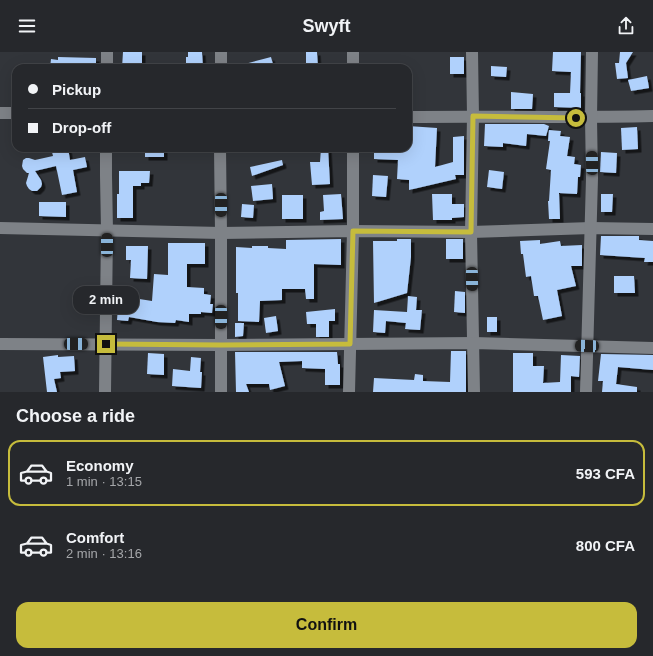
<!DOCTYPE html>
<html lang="en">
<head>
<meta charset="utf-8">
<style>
	:root { --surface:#26282c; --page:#323438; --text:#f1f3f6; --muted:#a4a6a9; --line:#424448; --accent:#c6bc3c }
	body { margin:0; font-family:Arial,sans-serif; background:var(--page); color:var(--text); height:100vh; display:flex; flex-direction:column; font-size:15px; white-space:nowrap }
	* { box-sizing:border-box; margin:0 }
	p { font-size:13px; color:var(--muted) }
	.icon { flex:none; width:22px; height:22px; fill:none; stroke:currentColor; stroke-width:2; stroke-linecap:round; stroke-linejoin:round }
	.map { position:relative; height:340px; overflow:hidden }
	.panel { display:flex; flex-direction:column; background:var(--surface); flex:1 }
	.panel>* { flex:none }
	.guide { position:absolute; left:12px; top:12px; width:400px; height:88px; border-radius:12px; box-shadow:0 4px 16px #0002,0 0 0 1px var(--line); display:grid; align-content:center; height:88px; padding:0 16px; background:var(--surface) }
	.end { position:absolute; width:18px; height:18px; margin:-9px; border:5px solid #c6bc3c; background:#111; box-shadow:0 0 0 2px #111 }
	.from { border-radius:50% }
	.bubble { position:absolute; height:28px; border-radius:12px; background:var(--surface); box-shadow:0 4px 16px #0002,0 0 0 1px var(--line); font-size:13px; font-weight:700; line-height:28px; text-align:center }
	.car { position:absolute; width:12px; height:24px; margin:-12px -6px; border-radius:5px; box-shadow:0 0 3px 1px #0007; background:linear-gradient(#222 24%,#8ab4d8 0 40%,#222 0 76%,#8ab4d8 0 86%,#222 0) }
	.guide b { display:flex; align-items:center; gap:14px; height:38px; font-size:15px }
	.guide b+b { border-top:1px solid var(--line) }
	.guide i { width:10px; height:10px; background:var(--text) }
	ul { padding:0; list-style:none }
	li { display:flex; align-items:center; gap:12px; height:66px; margin:0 8px 6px; padding:0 8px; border:2px solid transparent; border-radius:12px }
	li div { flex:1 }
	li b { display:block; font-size:15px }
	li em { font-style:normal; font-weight:700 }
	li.active { border-color:var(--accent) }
	li>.icon { width:36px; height:36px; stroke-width:1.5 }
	h2 { padding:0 16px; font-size:18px; line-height:48px }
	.button { display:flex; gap:8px; margin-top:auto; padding:8px 16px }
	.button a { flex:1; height:46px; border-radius:12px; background:var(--accent); color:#111; font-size:16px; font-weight:700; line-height:46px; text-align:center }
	header { display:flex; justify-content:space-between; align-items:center; height:52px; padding:0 16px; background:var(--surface); font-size:18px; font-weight:700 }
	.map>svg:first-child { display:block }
	.building { fill:#b0d1fc; filter:url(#shadow) }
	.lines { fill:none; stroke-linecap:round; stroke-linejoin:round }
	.minor { stroke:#7e8287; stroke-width:12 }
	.route { stroke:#c6bc3c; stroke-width:5 }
</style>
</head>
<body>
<header><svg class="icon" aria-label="menu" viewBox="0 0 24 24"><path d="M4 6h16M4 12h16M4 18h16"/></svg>Swyft<svg class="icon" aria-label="share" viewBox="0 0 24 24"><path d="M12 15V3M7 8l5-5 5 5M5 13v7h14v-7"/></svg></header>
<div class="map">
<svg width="653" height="340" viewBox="0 0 653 340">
	<defs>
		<filter id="shadow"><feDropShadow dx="3.5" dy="3.5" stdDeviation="0" flood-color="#0009"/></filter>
	</defs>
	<rect width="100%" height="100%" fill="#32353a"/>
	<g class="building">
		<polygon points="123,0 142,0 142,16 122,16"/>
		<polygon points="188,0 202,0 203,16 186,16 186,5 188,5"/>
		<polygon points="306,0 317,0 318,16 306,16"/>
		<polygon points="553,0 581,0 580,41 581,41 581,56 554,55 554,41 570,41 571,20 552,19"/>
		<polygon points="620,0 633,0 626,11 628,26 617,27 615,11 619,11"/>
		<polygon points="58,5 96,6 96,16 50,16 51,7 58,8"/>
		<polygon points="271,5 274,16 241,16 241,13"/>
		<rect x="450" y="5" width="14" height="17"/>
		<polygon points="491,14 507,15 506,25 491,24"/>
		<polygon points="647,24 649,36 631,39 628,28"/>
		<polygon points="511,40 533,42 532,57 511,57"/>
		<polygon points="485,72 544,72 549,74 546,84 527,82 526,94 503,91 503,95 484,94"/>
		<polygon points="408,74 437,76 435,115 453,110 453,85 464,84 464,123 455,123 456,127 409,138 409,128 397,127 398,108 374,107 374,96 408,96"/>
		<polygon points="637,75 638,97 622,98 621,76"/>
		<polygon points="549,78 561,79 560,84 570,85 567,104 575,105 574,112 581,113 580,125 578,125 577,142 559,141 560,167 549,167 548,149 549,149 551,118 546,117 550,89 548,89"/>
		<polygon points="51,96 68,96 70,108 85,105 87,115 73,118 77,140 62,143 56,114 35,119 41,128 42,132 41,135 37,139 32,139 29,137 27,134 26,131 29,121 27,121 23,117 22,114 23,108 26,106 29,106 35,108 53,104"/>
		<rect x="145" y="96" width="19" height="9"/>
		<polygon points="321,96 328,96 330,132 312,133 310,110 320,110"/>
		<polygon points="601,100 617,101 616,121 600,120"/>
		<polygon points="282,108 283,113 252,124 250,115"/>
		<polygon points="489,118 504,120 502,137 487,135"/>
		<polygon points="119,119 150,119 149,131 141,131 141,134 133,134 133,166 117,166 117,142 119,142"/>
		<polygon points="373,123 388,124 386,145 372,144"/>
		<polygon points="272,132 273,147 253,149 251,134"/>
		<polygon points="341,142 343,167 320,168 320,160 324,159 323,143"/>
		<polygon points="432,142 452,142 452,152 464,152 464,165 452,166 452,168 433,168"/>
		<polygon points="601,142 613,142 612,160 601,160"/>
		<rect x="282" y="143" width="21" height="24"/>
		<polygon points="39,150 66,150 66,165 39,164"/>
		<polygon points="242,152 254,153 253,166 241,165"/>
		<polygon points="601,184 639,184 639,188 653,189 653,210 644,210 645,206 600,203"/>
		<polygon points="341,187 341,213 314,212 314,247 306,247 305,237 282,237 282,248 260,249 259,270 238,269 238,241 236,241 236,195 252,196 252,194 268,194 268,196 286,197 286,188"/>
		<polygon points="397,187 411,187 411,205 407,241 374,251 373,189 397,189"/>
		<rect x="446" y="187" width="17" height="20"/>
		<polygon points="540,188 540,192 560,189 561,194 582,193 582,214 571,214 576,234 557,238 562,264 543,268 538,244 534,244 531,224 526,225 523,202 521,202 520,189"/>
		<polygon points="168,191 205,191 205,212 187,212 187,235 204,236 204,242 211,243 210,252 213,252 212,261 201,260 201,262 189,262 189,270 176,268 175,271 157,270 129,265 128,269 117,268 118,255 121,255 123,237 134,239 133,246 152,249 154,222 168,223"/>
		<polygon points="126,194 148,194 147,227 130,226 131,208 126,208"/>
		<polygon points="614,224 634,224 635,241 614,241"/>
		<polygon points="455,239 465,240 465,261 454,260"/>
		<polygon points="408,244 417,245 416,258 422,258 420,278 405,277 406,271 386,269 385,281 373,280 374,258 407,260"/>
		<polygon points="335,257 335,269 329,269 329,285 316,285 316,272 307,272 306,260"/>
		<polygon points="276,264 278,279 266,281 264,266"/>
		<rect x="487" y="265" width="10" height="15"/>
		<polygon points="235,271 244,271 243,284 235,285"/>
		<polygon points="451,299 466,299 466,340 373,340 374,326 414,328 415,322 423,323 423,329 450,330"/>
		<polygon points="235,300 337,300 338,312 340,312 340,333 325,333 325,317 302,316 302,309 279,310 285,334 270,338 269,332 246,332 249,340 236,340"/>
		<polygon points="148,301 164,302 164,323 147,322"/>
		<polygon points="513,301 533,301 533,314 544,314 543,331 560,330 561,303 580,304 579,325 571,324 571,340 513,340"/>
		<polygon points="601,302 653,303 653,318 618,315 616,332 637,335 637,340 602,340 603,329 598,329"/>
		<polygon points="58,303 58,305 74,304 75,319 60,320 61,326 54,327 57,340 47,340 43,305"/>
		<polygon points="191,305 201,306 200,320 202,320 201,336 172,334 173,317 190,319"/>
	</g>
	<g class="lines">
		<g class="minor">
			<polyline points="107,0 107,16"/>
			<polyline points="472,0 473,64 471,180 474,340"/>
			<polyline points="221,16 221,0"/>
			<polyline points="353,16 353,0"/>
			<polyline points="0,61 16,61"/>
			<path d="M408,65C490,64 571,66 653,64"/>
			<polyline points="220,96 221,181 221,340"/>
			<polyline points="0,176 221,181 353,179 471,180 591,176 653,177"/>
			<polyline points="0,292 221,293 474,291 653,296"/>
			<polyline points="105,340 107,179 106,124 106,96"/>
			<polyline points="349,340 353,179 353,96"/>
			<polyline points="586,340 592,126 591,66 592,0"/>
		</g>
	</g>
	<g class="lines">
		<polyline class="route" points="106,292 221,293 350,292 353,179 471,180 473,64 576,66"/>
	</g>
</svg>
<i class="end from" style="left:576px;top:66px"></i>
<i class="end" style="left:106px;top:292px"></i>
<div class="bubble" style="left:73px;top:234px;width:66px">2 min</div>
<i class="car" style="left:592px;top:111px;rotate:359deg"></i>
<i class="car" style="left:221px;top:153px;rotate:180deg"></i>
<i class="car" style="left:107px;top:193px;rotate:0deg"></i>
<i class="car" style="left:472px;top:227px;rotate:179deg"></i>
<i class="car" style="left:221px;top:265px;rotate:180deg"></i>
<i class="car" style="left:76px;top:292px;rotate:90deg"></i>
<i class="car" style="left:587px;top:294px;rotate:272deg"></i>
<div class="guide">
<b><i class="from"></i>Pickup</b>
<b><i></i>Drop-off</b>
</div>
</div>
<section class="panel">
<h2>Choose a ride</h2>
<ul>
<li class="active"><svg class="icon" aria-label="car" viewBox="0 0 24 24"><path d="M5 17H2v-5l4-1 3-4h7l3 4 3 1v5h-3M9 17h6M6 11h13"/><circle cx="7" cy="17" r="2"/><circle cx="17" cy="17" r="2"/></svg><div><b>Economy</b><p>1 min · 13:15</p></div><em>593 CFA</em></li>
<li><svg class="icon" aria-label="car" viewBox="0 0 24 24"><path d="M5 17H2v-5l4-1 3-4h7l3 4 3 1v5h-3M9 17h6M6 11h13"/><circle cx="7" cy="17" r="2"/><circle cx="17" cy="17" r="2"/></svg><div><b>Comfort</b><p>2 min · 13:16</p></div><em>800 CFA</em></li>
</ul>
<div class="button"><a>Confirm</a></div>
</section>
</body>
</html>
